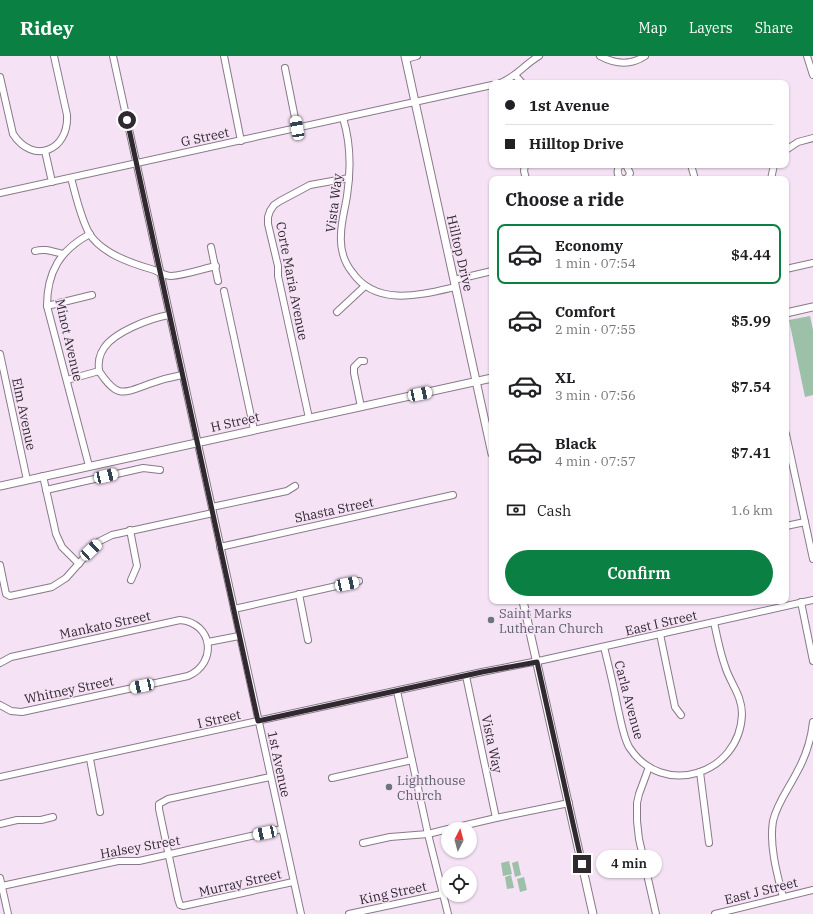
<!DOCTYPE html>
<html lang="en">
<head>
<meta charset="utf-8">
<style>
	:root { --surface:#fff; --page:#f2f2f2; --text:#202124; --muted:#757577; --line:#e0e0e0; --accent:#0b8043 }
	body { margin:0; font-family:"IBM Plex Serif",serif; background:var(--page); color:var(--text); height:100vh; display:flex; flex-direction:column; font-size:15px; white-space:nowrap }
	* { box-sizing:border-box; margin:0 }
	p { font-size:13px; color:var(--muted) }
	.icon { flex:none; width:22px; height:22px; fill:none; stroke:currentColor; stroke-width:2; stroke-linecap:round; stroke-linejoin:round }
	.map { position:relative; flex:1; overflow:hidden }
	.details { position:absolute; left:489px; top:120px; width:300px; height:428px; display:flex; flex-direction:column; background:var(--surface); border-radius:8px; box-shadow:0 1px 3px #0004 }
	.details>* { flex:none }
	.top-card { position:absolute; left:489px; top:24px; width:300px; height:88px; border-radius:8px; box-shadow:0 1px 3px #0004; display:grid; align-content:center; height:88px; padding:0 16px; background:var(--surface) }
	.needle { width:26px; rotate:6deg }
	.fabs { position:absolute; left:441px; top:766px; display:grid; gap:8px }
	.fabs a { display:grid; place-items:center; width:36px; height:36px; border-radius:50%; background:var(--surface); box-shadow:0 1px 3px #0004; font-size:20px }
	.end { position:absolute; width:18px; height:18px; margin:-9px; border:5px solid #302930; background:#fff; box-shadow:0 0 0 2px #fff }
	.from { border-radius:50% }
	.bubble { position:absolute; height:28px; border-radius:14px; background:var(--surface); box-shadow:0 1px 3px #0004; font-size:13px; font-weight:600; line-height:28px; text-align:center }
	.car { position:absolute; width:12px; height:24px; margin:-12px -6px; border-radius:5px; box-shadow:0 0 3px 1px #0007; background:linear-gradient(#fff 24%,#345 0 40%,#fff 0 76%,#345 0 86%,#fff 0) }
	.top-card b { display:flex; align-items:center; gap:14px; height:38px; font-size:15px }
	.top-card b+b { border-top:1px solid var(--line) }
	.top-card i { width:10px; height:10px; background:var(--text) }
	ul { padding:0; list-style:none }
	li { display:flex; align-items:center; gap:12px; height:60px; margin:0 8px 6px; padding:0 8px; border:2px solid transparent; border-radius:8px }
	li div { flex:1 }
	li b { display:block; font-size:15px }
	li em { font-style:normal; font-weight:600 }
	li.on { border-color:var(--accent) }
	li>.icon { width:36px; height:36px; stroke-width:1.5 }
	h2 { padding:0 16px; font-size:18px; line-height:48px }
	.pay { display:flex; align-items:center; gap:10px; height:44px; padding:0 16px; font-size:15px }
	.pay p { margin-inline-start:auto }
	.action { display:flex; gap:8px; margin-top:auto; padding:8px 16px }
	.action a { flex:1; height:46px; border-radius:24px; background:var(--accent); color:#fff; font-size:16px; font-weight:600; line-height:46px; text-align:center }
	header { display:flex; align-items:center; gap:24px; box-sizing:border-box; height:56px; padding:0 20px; background:var(--accent); color:#fff }
	header strong { font-size:19px }
	nav { display:flex; gap:22px; margin-inline-start:auto; font-size:14px }
	.map>svg:first-child { display:block }
	.green { fill:#9dc0a8 }
	.lines { fill:none; stroke-linecap:round; stroke-linejoin:round }
	.minor-casing { stroke:#897989; stroke-width:8 }
	.major-casing { stroke:#897989; stroke-width:9 }
	.minor { stroke:#fff; stroke-width:6 }
	.major { stroke:#fff; stroke-width:7 }
	.route { stroke:#302930; stroke-width:5 }
	.worship-dot { fill:#6b7280; stroke:#f5e3f5; stroke-width:1.5 }
	.labels { text-anchor:middle; dominant-baseline:central; stroke-width:3; stroke-linejoin:round; paint-order:stroke }
	.street-label { font-size:13px; fill:#302930; stroke:#f5e3f5 }
	.worship-label { font-size:13px; fill:#5b616d; stroke:#f5e3f5; text-anchor:start }
</style>
</head>
<body>
<header>
<strong>Ridey</strong>
<nav><a>Map</a><a>Layers</a><a>Share</a></nav>
</header>
<div class="map">
<svg width="813" height="858" viewBox="0 0 813 858">
	<rect width="100%" height="100%" fill="#f5e3f5"/>
	<g class="green">
		<polygon points="810,260 813,274 813,339 805,341 789,264"/>
		<polygon points="509,805 512,818 503,820 501,807"/>
		<polygon points="518,805 521,819 515,821 512,807"/>
		<polygon points="511,819 514,832 507,833 505,821"/>
		<polygon points="524,821 527,834 520,836 517,823"/>
	</g>
	<g class="lines">
		<defs>
			<g id="minor">
				<polyline points="113,0 301,858"/>
				<polyline points="224,0 241,85"/>
				<path d="M600,0C615,8 630,10 645,0"/>
				<polyline points="807,0 813,19"/>
				<polyline points="406,3 417,0"/>
				<polyline points="285,12 297,72"/>
				<polyline points="515,19 522,27"/>
				<path d="M0,21L13,78C33,109 69,95 67,59L54,0"/>
				<path d="M500,27C515,22 525,8 539,0"/>
				<path d="M343,62C351,88 351,114 347,140C345,153 341,166 341,179C340,192 344,206 352,216C376,251 420,239 455,231"/>
				<polyline points="786,94 798,86 813,82"/>
				<polyline points="45,95 52,126"/>
				<polyline points="525,109 524,115 526,123"/>
				<path d="M620,109C617,114 616,119 622,123"/>
				<polyline points="626,109 630,117 629,120 626,123"/>
				<polyline points="691,109 695,123"/>
				<path d="M71,122C76,140 80,160 89,177C101,197 130,207 151,213C158,215 164,220 171,220C185,219 202,213 216,210"/>
				<polyline points="771,123 774,109"/>
				<polyline points="0,137 492,29"/>
				<polyline points="211,191 218,225"/>
				<path d="M35,195C46,192 53,196 63,198"/>
				<polyline points="786,213 813,207"/>
				<polyline points="454,224 492,215"/>
				<polyline points="224,235 254,374"/>
				<polyline points="47,250 92,239"/>
				<polyline points="337,256 365,230"/>
				<polyline points="0,298 27,424"/>
				<path d="M99,315C98,307 99,299 104,292C114,276 151,262 169,259"/>
				<path d="M99,315C117,342 122,338 149,328C160,324 171,321 182,319"/>
				<polyline points="67,324 99,315"/>
				<polyline points="361,351 354,317 354,311 360,305 364,305"/>
				<polyline points="309,362 278,220 278,210 268,168 268,161 270,155 274,149 280,145 310,129 349,122"/>
				<polyline points="786,378 813,503"/>
				<path d="M89,410L47,250C47,216 60,194 90,178"/>
				<polyline points="43,420 56,478 62,491 79,508"/>
				<polyline points="46,434 143,412 160,414"/>
				<polyline points="212,451 287,435 295,430"/>
				<polyline points="786,470 805,466"/>
				<polyline points="130,474 137,510 131,524"/>
				<polyline points="220,491 453,439"/>
				<polyline points="0,509 6,538 10,540 52,531 66,522 98,486 112,479 213,457"/>
				<polyline points="299,538 308,584"/>
				<polyline points="801,546 813,605"/>
				<polyline points="234,553 359,525"/>
				<polyline points="660,578 675,651 681,659"/>
				<polyline points="208,586 239,580"/>
				<path d="M604,591C609,611 614,632 618,653C621,665 623,680 629,691C662,743 740,719 742,658C742,639 730,627 725,610C720,596 717,581 714,566"/>
				<path d="M0,607L11,601L180,564C213,567 218,607 188,620L22,656L11,655L0,649"/>
				<polyline points="466,620 496,762"/>
				<polyline points="397,635 428,778 448,858"/>
				<polyline points="90,703 100,756"/>
				<polyline points="649,711 639,738 637,747 637,765 639,783 656,858"/>
				<polyline points="700,716 709,787"/>
				<polyline points="0,721 482,616 543,604 813,544"/>
				<polyline points="270,721 168,743 159,748 159,753 178,843 180,849 183,850 293,826"/>
				<polyline points="332,722 412,704"/>
				<polyline points="0,768 17,764 41,764 53,761"/>
				<polyline points="449,773 496,762 569,747"/>
				<polyline points="363,787 390,781 428,778 448,773"/>
				<polyline points="0,822 8,858"/>
				<polyline points="2,830 118,805 139,805 282,773"/>
				<path d="M783,841C777,818 769,789 773,765C777,747 789,732 797,716C806,700 811,684 813,666"/>
				<polyline points="349,858 442,838"/>
				<polyline points="715,858 813,834"/>
			</g>
			<g id="major">
				<path d="M405,0C434,133 462,266 492,398"/>
				<polyline points="786,257 813,251"/>
				<polyline points="0,430 492,322"/>
				<polyline points="523,545 593,858"/>
			</g>
		</defs>
		<use href="#minor" class="minor-casing"/>
		<use href="#major" class="major-casing"/>
		<use href="#minor" class="minor"/>
		<use href="#major" class="major"/>
	</g>
	<g class="lines">
		<polyline class="route" points="127,64 258,665 482,616 537,606 582,808"/>
	</g>
	<g class="worship-dot">
		<circle cx="491" cy="564" r="4"/>
		<circle cx="389" cy="731" r="4"/>
	</g>
	<g class="labels">
		<g class="street-label">
			<text transform="translate(205 81) rotate(-12)">G Street</text>
			<text transform="translate(334 147) rotate(-83)">Vista Way</text>
			<text transform="translate(460 197) rotate(77)">Hilltop Drive</text>
			<text transform="translate(292 225) rotate(79)">Corte Maria Avenue</text>
			<text transform="translate(69 284) rotate(77)">Minot Avenue</text>
			<text transform="translate(24 358) rotate(78)">Elm Avenue</text>
			<text transform="translate(235 366) rotate(-13)">H Street</text>
			<text transform="translate(334 454) rotate(-12)">Shasta Street</text>
			<text transform="translate(661 567) rotate(-13)">East I Street</text>
			<text transform="translate(105 569) rotate(-12)">Mankato Street</text>
			<text transform="translate(69 634) rotate(-12)">Whitney Street</text>
			<text transform="translate(629 644) rotate(75)">Carla Avenue</text>
			<text transform="translate(219 663) rotate(-13)">I Street</text>
			<text transform="translate(492 688) rotate(78)">Vista Way</text>
			<text transform="translate(279 708) rotate(78)">1st Avenue</text>
			<text transform="translate(140 791) rotate(-10)">Halsey Street</text>
			<text transform="translate(240 827) rotate(-13)">Murray Street</text>
			<text transform="translate(761 835) rotate(-14)">East J Street</text>
			<text transform="translate(393 837) rotate(-12)">King Street</text>
		</g>
		<g class="worship-label">
			<text x="499" y="557">Saint Marks<tspan x="499" dy="15">Lutheran Church</tspan></text>
			<text x="397" y="724">Lighthouse<tspan x="397" dy="15">Church</tspan></text>
		</g>
	</g>
</svg>
<div class="fabs">
<a><svg class="needle" viewBox="-14 -14 28 28"><path d="M0-13l5 13h-10z" fill="#e53935"/><path d="M0 13l5-13h-10z" fill="#757577"/></svg></a>
<a><svg class="icon" aria-label="locate" viewBox="0 0 24 24"><circle cx="12" cy="12" r="6"/><path d="M12 2v4M12 18v4M2 12h4M18 12h4"/></svg></a>
</div>
<i class="end from" style="left:127px;top:64px"></i>
<i class="end" style="left:582px;top:808px"></i>
<div class="bubble" style="left:596px;top:794px;width:66px">4 min</div>
<i class="car" style="left:297px;top:72px;rotate:350deg"></i>
<i class="car" style="left:420px;top:338px;rotate:78deg"></i>
<i class="car" style="left:106px;top:420px;rotate:77deg"></i>
<i class="car" style="left:91px;top:494px;rotate:47deg"></i>
<i class="car" style="left:347px;top:528px;rotate:78deg"></i>
<i class="car" style="left:142px;top:630px;rotate:258deg"></i>
<i class="car" style="left:265px;top:777px;rotate:258deg"></i>
<div class="top-card">
<b><i class="from"></i>1st Avenue</b>
<b><i></i>Hilltop Drive</b>
</div>
<section class="details">
<h2>Choose a ride</h2>
<ul>
<li class="on"><svg class="icon" aria-label="car" viewBox="0 0 24 24"><path d="M5 17H2v-5l4-1 3-4h7l3 4 3 1v5h-3M9 17h6M6 11h13"/><circle cx="7" cy="17" r="2"/><circle cx="17" cy="17" r="2"/></svg><div><b>Economy</b><p>1 min · 07:54</p></div><em>$4.44</em></li>
<li><svg class="icon" aria-label="car" viewBox="0 0 24 24"><path d="M5 17H2v-5l4-1 3-4h7l3 4 3 1v5h-3M9 17h6M6 11h13"/><circle cx="7" cy="17" r="2"/><circle cx="17" cy="17" r="2"/></svg><div><b>Comfort</b><p>2 min · 07:55</p></div><em>$5.99</em></li>
<li><svg class="icon" aria-label="car" viewBox="0 0 24 24"><path d="M5 17H2v-5l4-1 3-4h7l3 4 3 1v5h-3M9 17h6M6 11h13"/><circle cx="7" cy="17" r="2"/><circle cx="17" cy="17" r="2"/></svg><div><b>XL</b><p>3 min · 07:56</p></div><em>$7.54</em></li>
<li><svg class="icon" aria-label="car" viewBox="0 0 24 24"><path d="M5 17H2v-5l4-1 3-4h7l3 4 3 1v5h-3M9 17h6M6 11h13"/><circle cx="7" cy="17" r="2"/><circle cx="17" cy="17" r="2"/></svg><div><b>Black</b><p>4 min · 07:57</p></div><em>$7.41</em></li>
</ul>
<div class="pay"><svg class="icon" aria-label="cash" viewBox="0 0 24 24"><path d="M3 7h18v10H3z"/><circle cx="12" cy="12" r="2"/></svg>Cash<p>1.6 km</p></div>
<div class="action"><a>Confirm</a></div>
</section>
</div>
</body>
</html>
